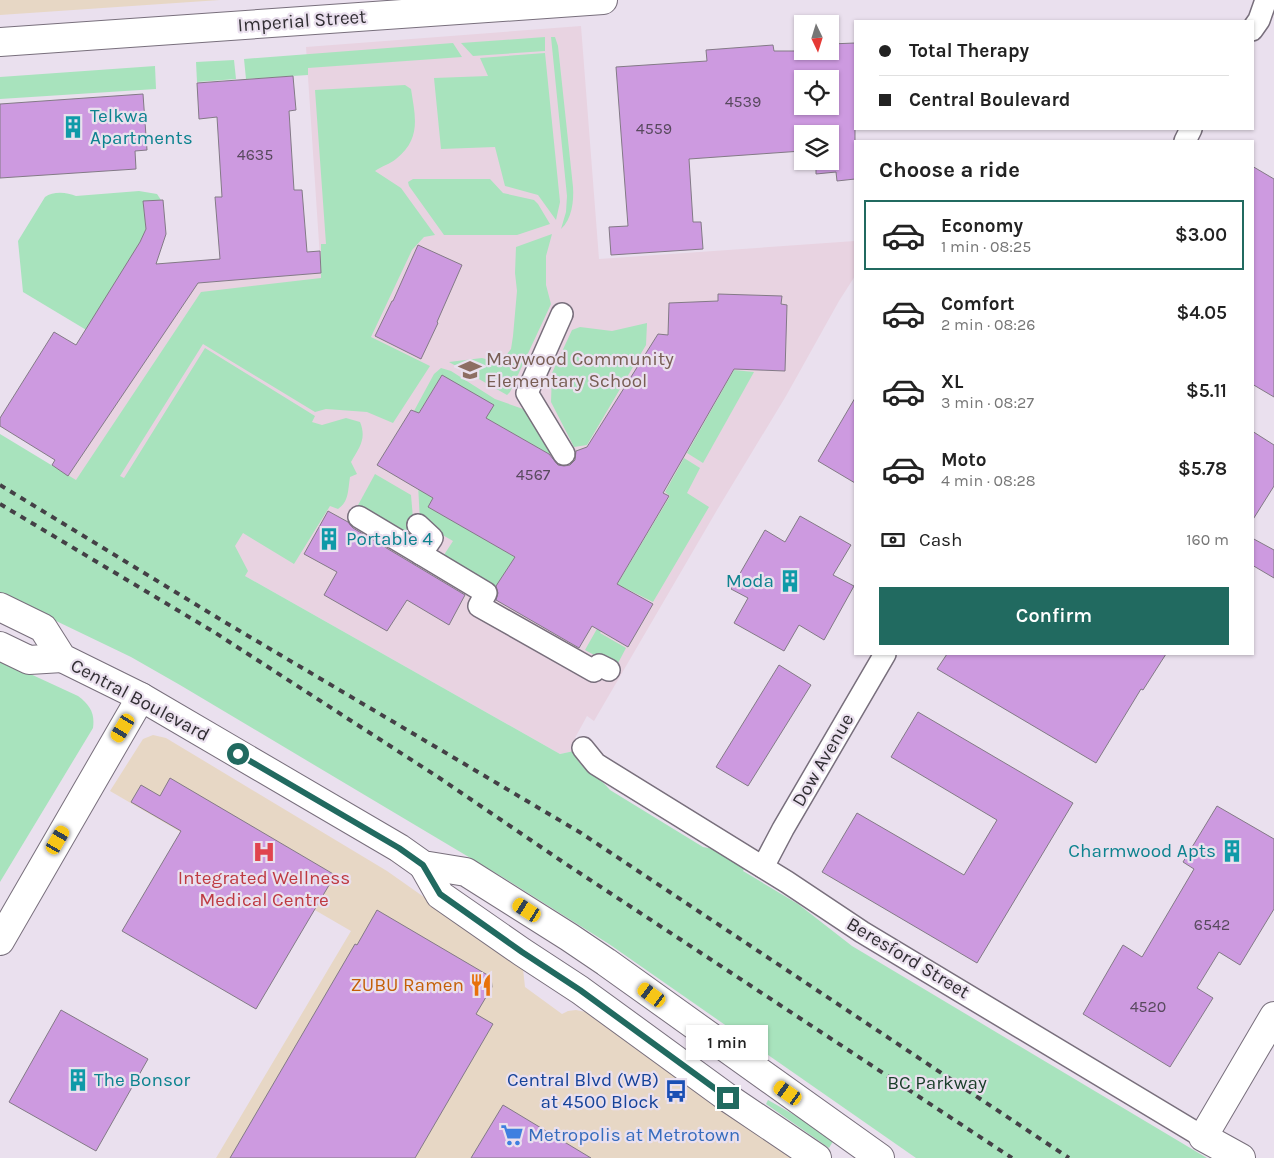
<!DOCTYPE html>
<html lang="en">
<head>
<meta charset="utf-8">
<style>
	:root { --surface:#fff; --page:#f6f6f6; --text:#222; --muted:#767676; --line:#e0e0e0; --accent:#216a60 }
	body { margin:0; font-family:Karla,sans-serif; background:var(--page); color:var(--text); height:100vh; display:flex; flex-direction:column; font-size:19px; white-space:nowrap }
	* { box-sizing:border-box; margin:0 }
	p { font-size:16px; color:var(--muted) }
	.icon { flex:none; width:28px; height:28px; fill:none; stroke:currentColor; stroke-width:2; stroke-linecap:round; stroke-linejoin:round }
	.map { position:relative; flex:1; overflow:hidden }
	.drawer { position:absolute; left:854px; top:140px; width:400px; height:515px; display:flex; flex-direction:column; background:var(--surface); border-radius:0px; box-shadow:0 1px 4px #0004 }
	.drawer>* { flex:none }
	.hud { position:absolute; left:854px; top:20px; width:400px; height:110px; border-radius:0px; box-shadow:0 1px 4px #0004; display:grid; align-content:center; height:110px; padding:0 25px; background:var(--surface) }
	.needle { width:32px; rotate:176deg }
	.fabs { position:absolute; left:794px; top:15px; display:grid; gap:10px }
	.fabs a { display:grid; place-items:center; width:45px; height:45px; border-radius:0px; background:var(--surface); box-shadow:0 1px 4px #0004; font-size:25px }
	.end { position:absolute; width:22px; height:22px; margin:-11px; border:6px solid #216a60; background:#fff; box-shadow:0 0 0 2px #fff }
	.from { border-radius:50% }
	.bubble { position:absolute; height:35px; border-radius:0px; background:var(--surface); box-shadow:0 1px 4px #0004; font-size:16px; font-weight:600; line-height:35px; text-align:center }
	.car { position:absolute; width:15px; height:30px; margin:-15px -8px; border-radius:6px; box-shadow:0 0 4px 1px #0007; background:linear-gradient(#f5c518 24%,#345 0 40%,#f5c518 0 76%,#345 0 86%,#f5c518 0) }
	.hud b { display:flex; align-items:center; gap:18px; height:48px; font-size:19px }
	.hud b+b { border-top:1px solid var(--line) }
	.hud i { width:12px; height:12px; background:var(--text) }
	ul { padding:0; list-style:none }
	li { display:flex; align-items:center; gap:15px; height:70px; margin:0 10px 8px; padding:0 15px; border:2px solid transparent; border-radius:0px }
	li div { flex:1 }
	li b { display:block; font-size:19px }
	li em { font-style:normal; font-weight:600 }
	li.selected { border-color:var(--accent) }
	li>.icon { width:45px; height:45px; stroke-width:1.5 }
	h2 { padding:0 25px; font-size:22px; line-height:60px }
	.pay { display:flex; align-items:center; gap:12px; height:55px; padding:0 25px; font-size:19px }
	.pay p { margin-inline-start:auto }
	.cta { display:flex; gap:10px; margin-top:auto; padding:10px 25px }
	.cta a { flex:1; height:58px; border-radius:0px; background:var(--accent); color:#fff; font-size:20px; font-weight:600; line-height:58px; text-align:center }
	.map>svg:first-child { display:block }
	.commercial { fill:#e7d7c5 }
	.education { fill:#e8d3e1 }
	.green { fill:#a8e3bd }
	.building { fill:#cd9ae0; stroke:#837a86; fill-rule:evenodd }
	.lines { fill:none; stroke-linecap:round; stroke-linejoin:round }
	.street-casing { stroke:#786f7c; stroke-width:24 }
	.secondary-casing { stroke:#786f7c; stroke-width:30 }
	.street { stroke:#fff; stroke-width:21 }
	.secondary { stroke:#fff; stroke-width:28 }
	.rail { stroke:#444046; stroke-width:4; stroke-dasharray:6 6; stroke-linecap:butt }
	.route { stroke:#216a60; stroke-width:6 }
	.labels { text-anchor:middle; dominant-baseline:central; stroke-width:4.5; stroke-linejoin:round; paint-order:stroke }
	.number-label { font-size:16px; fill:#58495e }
	.street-label { font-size:19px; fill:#312e33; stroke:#eae0ee }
	.culture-label { font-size:19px; fill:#0d838f; stroke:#eae0ee; text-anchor:start }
	.education-label { font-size:19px; fill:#785e54; stroke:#eae0ee; text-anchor:start }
	.health-label { font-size:19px; fill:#be3a42; stroke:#eae0ee }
	.food-label { font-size:19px; fill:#c56008; stroke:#eae0ee; text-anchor:end }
	.transit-label { font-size:19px; fill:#164399; stroke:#eae0ee; text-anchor:end }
	.park-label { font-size:19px; fill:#193e29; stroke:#eae0ee }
	.shop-label { font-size:19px; fill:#366cbe; stroke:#eae0ee; text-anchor:start }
</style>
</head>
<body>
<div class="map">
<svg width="1274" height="1158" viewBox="0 0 1274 1158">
	<rect width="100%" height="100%" fill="#eae0ee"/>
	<g class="commercial">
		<polygon points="0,0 220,0 0,15"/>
		<polygon points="153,735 166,738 387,871 516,962 523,969 525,987 562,1014 568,1011 576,1010 586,1012 594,1015 795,1158 216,1158 351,931 110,791 143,739"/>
	</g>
	<polygon class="education" points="581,26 599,259 855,241 855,276 839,301 786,396 717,510 594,721 587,716 575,738 574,751 560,754 68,476 198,283 321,273 306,47"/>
	<g class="green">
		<polygon points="545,37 545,51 473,56 461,43"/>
		<path d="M551,37H555L558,46L573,187C574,201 572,219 561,229L566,212L567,196Z"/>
		<polygon points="453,43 462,57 308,68 308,75 246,79 244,59"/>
		<polygon points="545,53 560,202 556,220 538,195 505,186 495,147 441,149 434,78 488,76 480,58"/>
		<polygon points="234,60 236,79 197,82 196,62"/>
		<polygon points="155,66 156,89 0,99 0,77"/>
		<path d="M405,85L411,89C415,116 422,138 396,159C390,164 382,166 375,171L401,188L435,235L424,237L412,250L371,337L430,366L393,423L367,412L326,409L315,412L203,344L120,476L124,478L205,348L315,416L312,422L322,425L346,418L360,422C367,439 359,448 351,462L357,474L350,477C348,489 349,502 338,509L330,506L294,564L243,533L235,546L248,571L245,576L560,754L574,751C580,772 598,774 610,790L703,847L724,851L746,865L743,871L798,904L852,946L1207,1158H916L609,944L504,878L180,685L131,657L0,594V434L76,480L201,292L321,278V244H326L315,90Z"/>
		<polygon points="413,179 490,179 503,193 534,200 538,204 550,224 517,235 444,235 409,186 408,182"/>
		<path d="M139,191L157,194L161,200L143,202L146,229L98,337L23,292L18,241L45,197C53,191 67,192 76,196Z"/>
		<polygon points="552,234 546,256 546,285 551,304 510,392 507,395 449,362 482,358 496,362 504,358 511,349 513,336 517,291 515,273 516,247"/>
		<polygon points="647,323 646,345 587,445 574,447 551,402 552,373 572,330 580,327 612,331"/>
		<polygon points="441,368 451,371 495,399 523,409 558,455 556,458 486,418 442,375 418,414 414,411 434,374"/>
		<polygon points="734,370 754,372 703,463 687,453"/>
		<polygon points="684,458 700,468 687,493 709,507 653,602 623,587 609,610 603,608 670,496 665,492"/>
		<polygon points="375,474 411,495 414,530 406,541 358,510 357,507"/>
		<polygon points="418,484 435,495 428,507 515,557 495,589 442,558 453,541 420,522"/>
		<polygon points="598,627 602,629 600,633 626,648 616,667 585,650"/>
		<path d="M0,660L78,696C90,705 95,713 93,728L0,882Z"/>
		<polygon points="768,1100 835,1138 829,1148 766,1104"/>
	</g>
	<g class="building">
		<path d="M855,43V179L837,181L836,172L816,174V161H830V134H802V151L689,159L693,222H701L703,249L611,255L609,227L628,226L616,67L707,61L706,50L773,45L774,51H830V44ZM802,79H830V106H802Z"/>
		<polygon points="293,76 296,110 289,111 294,190 302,190 307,252 320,251 321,273 198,283 68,476 52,465 55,460 0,426 0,418 54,332 76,345 140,242 146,229 143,201 163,200 166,234 156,264 220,259 215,197 222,197 217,117 199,119 197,83"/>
		<polygon points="143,94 147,150 135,151 136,169 0,178 0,104"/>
		<polygon points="1252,166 1274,179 1274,397 1252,384"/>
		<polygon points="418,245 462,265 437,322 438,323 421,359 375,336 392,301 393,301"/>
		<polygon points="718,294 782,296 781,304 787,305 785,371 734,369 663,493 669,496 617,584 653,604 628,647 592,626 579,648 496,600 498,593 496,586 515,557 428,507 433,498 377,465 411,410 419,413 442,375 494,405 486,418 549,454 558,465 564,466 570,465 575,460 576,451 587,447 658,334 668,335 669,303 718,301"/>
		<polygon points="855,398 855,483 818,461"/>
		<polygon points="1252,431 1274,445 1274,486 1252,521"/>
		<polygon points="328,511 348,522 353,528 465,595 449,625 407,600 387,631 324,595 337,572 304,554"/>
		<polygon points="800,516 851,545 833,575 854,586 824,640 799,625 784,651 734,623 748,598 731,589 765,530 785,542"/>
		<polygon points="1252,538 1274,550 1274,578 1252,565"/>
		<polygon points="947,654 1166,654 1143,690 1141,689 1096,763 937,669"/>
		<polygon points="779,665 811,685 748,786 716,767"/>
		<polygon points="918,712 1073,803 977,963 822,872 857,813 964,875 997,820 891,757"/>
		<polygon points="170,778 335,875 256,1009 122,931 181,831 131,802 141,785 160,796"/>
		<polygon points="1217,806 1274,839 1274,909 1240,965 1219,952 1197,988 1213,998 1170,1067 1083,1014 1123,945 1142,957 1194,869 1183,862"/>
		<polygon points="377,910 491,977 492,987 476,1014 493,1024 415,1158 230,1158 355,944 357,945"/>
		<polygon points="61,1010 148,1059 96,1151 9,1102"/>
		<polygon points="503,1105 591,1158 471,1158"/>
	</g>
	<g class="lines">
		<defs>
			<g id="street">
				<polyline points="1252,30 1259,20 1266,0"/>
				<polyline points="1185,141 1191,129"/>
				<polyline points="562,314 527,393 564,454"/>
				<polyline points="359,517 421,554"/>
				<polyline points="418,525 432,538 421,554 486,593 479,606 594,671 599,665 609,670"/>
				<polyline points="583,748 596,764 787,882 862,932 1203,1137"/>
				<polyline points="763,867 783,829 885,654"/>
			</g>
			<g id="secondary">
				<polyline points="0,42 603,0"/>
				<polyline points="0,607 43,628 62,658 141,697 399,848 423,865 466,872 569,937 606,962 880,1158"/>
				<polyline points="0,646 29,660 62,658"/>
				<polyline points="423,865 440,895 522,952 580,990 728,1098 817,1158"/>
				<polyline points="0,941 141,697"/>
				<polyline points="1241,1158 1203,1137 1274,1016"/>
			</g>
		</defs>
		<use href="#street" class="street-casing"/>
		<use href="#secondary" class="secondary-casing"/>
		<use href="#street" class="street"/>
		<use href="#secondary" class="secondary"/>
		<g class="rail">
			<polyline points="0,485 223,621 581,833 1069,1158"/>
			<polyline points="0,504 214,632 438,777 563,862 1012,1158"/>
		</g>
	</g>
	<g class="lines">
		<polyline class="route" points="238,754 399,848 423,865 440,894 522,952 580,990 728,1098"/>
	</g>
	<defs>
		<symbol id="building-bare" viewBox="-9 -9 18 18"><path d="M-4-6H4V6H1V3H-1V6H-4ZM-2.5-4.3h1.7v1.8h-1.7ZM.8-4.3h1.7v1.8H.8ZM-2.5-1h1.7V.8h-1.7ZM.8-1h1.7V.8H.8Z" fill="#0f9aa8" stroke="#eae0ee" stroke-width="2.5" paint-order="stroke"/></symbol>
		<symbol id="school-bare" viewBox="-9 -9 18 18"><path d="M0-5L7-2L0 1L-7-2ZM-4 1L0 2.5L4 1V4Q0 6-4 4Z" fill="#8d6e63" stroke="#eae0ee" stroke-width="2.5" paint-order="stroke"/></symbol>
		<symbol id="hospital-bare" viewBox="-9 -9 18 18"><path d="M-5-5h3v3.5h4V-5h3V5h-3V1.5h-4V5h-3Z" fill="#e0444e" stroke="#eae0ee" stroke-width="2.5" paint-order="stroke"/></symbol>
		<symbol id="restaurant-bare" viewBox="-9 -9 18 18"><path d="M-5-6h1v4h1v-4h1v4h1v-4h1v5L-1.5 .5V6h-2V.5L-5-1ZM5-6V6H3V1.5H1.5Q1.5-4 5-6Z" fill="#e8710a" stroke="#eae0ee" stroke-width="2.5" paint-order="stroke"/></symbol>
		<symbol id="bus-bare" viewBox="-9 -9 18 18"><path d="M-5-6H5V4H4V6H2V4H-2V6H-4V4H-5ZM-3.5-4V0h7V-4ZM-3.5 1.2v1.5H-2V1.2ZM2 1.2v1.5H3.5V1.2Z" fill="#1a4fb4" stroke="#eae0ee" stroke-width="2.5" paint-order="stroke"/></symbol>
		<symbol id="supermarket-bare" viewBox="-9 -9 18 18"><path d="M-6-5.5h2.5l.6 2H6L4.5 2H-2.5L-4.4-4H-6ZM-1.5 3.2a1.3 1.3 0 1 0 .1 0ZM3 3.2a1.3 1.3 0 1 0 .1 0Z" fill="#3f7fe0" stroke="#eae0ee" stroke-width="2.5" paint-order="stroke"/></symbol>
	</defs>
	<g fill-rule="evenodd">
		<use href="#building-bare" x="57" y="111" width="32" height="32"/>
		<use href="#school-bare" x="454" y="354" width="32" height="32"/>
		<use href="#building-bare" x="313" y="523" width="32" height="32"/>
		<use href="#building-bare" x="774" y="565" width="32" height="32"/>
		<use href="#building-bare" x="1216" y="835" width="32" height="32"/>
		<use href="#hospital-bare" x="248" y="836" width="32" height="32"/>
		<use href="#restaurant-bare" x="465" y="969" width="32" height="32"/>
		<use href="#building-bare" x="62" y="1064" width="32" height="32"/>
		<use href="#bus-bare" x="660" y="1075" width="32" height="32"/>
		<use href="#supermarket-bare" x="496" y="1119" width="32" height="32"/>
	</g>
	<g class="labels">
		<g class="number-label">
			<text x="743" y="101">4539</text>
			<text x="654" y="128">4559</text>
			<text x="255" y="154">4635</text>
			<text x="533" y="474">4567</text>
			<text x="1212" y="924">6542</text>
			<text x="1148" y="1006">4520</text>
		</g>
		<g class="street-label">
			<text transform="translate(302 21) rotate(-4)">Imperial Street</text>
			<text transform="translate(140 700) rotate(28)">Central Boulevard</text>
			<text transform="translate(823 760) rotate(-60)">Dow Avenue</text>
			<text transform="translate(908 958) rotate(31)">Beresford Street</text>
		</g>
		<g class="culture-label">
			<text x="90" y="116">Telkwa<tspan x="90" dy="22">Apartments</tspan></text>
			<text x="346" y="539">Portable 4</text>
			<text x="774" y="581" text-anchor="end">Moda</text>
			<text x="1216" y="851" text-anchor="end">Charmwood Apts</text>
			<text x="94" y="1080">The Bonsor</text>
		</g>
		<g class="education-label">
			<text x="486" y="359">Maywood Community<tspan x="486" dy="22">Elementary School</tspan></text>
		</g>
		<g class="health-label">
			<text x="264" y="878">Integrated Wellness<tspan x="264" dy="22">Medical Centre</tspan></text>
		</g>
		<g class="food-label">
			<text x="464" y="985">ZUBU Ramen</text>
		</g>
		<g class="transit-label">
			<text x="659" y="1080">Central Blvd (WB)<tspan x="659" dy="22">at 4500 Block</tspan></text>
		</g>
		<g class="park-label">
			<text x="937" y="1083">BC Parkway</text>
		</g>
		<g class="shop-label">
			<text x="528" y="1135">Metropolis at Metrotown</text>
		</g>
	</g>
</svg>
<div class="fabs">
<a><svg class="needle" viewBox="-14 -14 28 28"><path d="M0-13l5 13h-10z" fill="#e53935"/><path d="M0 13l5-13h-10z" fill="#767676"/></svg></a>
<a><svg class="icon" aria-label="locate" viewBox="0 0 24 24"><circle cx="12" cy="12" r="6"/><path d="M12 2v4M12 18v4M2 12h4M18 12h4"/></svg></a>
<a><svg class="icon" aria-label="layers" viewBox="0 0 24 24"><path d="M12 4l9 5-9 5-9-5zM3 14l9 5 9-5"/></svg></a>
</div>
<i class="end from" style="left:238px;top:754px"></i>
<i class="end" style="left:728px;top:1098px"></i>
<div class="bubble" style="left:686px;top:1025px;width:82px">1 min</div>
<i class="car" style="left:123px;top:728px;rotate:211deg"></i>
<i class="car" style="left:58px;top:840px;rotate:30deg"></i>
<i class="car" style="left:527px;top:910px;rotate:303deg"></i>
<i class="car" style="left:652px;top:995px;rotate:306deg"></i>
<i class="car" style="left:788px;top:1093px;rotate:305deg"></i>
<div class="hud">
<b><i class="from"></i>Total Therapy</b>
<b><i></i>Central Boulevard</b>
</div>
<section class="drawer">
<h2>Choose a ride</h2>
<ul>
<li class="selected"><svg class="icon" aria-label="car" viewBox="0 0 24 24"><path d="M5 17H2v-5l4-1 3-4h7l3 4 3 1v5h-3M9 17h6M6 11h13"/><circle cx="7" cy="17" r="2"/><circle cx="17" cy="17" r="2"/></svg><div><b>Economy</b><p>1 min · 08:25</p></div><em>$3.00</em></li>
<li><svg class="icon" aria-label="car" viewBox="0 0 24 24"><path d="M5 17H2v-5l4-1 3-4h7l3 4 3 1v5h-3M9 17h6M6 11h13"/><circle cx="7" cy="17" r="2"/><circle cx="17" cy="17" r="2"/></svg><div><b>Comfort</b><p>2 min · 08:26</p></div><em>$4.05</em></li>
<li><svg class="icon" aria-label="car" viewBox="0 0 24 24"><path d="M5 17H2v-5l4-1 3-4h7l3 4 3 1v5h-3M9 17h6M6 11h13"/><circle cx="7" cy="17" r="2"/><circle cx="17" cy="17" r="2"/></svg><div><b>XL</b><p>3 min · 08:27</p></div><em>$5.11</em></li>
<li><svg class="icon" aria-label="car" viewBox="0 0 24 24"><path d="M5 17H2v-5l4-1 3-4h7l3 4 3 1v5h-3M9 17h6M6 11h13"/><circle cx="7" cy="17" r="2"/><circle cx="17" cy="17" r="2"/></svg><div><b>Moto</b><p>4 min · 08:28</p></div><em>$5.78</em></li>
</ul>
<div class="pay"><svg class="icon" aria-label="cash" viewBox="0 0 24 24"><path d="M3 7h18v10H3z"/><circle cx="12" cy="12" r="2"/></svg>Cash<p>160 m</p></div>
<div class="cta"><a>Confirm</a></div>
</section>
</div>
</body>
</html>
